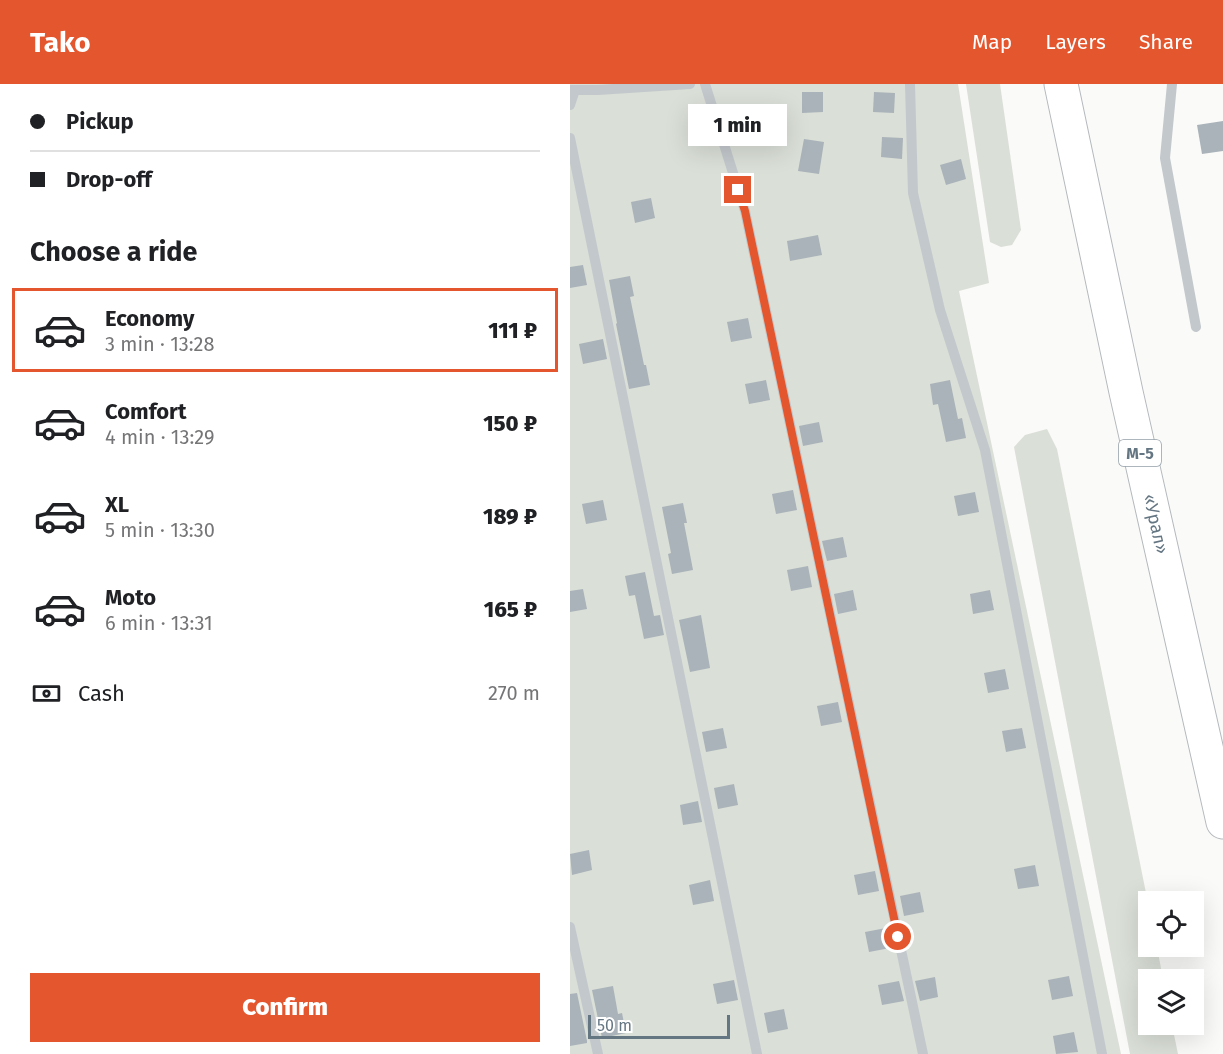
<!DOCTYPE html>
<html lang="en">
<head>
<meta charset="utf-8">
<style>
	:root { --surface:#fff; --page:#f6f6f6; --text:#202124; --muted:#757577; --line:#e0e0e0; --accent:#e4572e }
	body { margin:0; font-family:"Fira Sans",sans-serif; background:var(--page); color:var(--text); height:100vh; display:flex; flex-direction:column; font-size:22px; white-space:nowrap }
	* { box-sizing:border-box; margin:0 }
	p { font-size:20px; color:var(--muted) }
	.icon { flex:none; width:33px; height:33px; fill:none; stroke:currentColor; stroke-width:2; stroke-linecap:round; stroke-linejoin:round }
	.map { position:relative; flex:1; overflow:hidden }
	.drawer { display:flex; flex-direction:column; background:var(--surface); width:570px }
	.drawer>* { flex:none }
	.banner { display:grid; align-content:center; height:132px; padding:0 30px; background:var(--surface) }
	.fabs { position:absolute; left:568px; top:807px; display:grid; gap:12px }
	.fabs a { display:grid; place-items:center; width:66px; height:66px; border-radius:0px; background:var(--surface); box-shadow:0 6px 24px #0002; font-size:30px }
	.scale { position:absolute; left:18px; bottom:15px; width:142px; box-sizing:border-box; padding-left:6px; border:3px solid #657683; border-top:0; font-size:16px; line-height:21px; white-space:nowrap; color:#657683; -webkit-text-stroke:4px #fff; paint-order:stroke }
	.end { position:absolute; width:27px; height:27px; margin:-14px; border:8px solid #e4572e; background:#fff; box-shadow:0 0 0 3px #fff }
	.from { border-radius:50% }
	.bubble { position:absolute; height:42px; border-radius:0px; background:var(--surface); box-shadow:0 6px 24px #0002; font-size:20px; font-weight:800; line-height:42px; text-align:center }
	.banner b { display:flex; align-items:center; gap:21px; height:57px; font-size:22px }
	.banner b+b { border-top:2px solid var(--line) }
	.banner i { width:15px; height:15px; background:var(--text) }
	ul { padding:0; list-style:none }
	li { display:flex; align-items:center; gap:18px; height:84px; margin:0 12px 9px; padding:0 18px; border:3px solid transparent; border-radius:0px }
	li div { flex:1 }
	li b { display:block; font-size:22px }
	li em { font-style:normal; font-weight:800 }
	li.current { border-color:var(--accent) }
	li>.icon { width:54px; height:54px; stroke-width:1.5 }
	h2 { padding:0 30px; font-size:27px; line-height:72px }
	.pay { display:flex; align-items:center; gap:15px; height:66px; padding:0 30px; font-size:22px }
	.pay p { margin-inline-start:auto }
	.action { display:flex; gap:12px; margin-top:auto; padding:12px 30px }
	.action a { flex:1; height:69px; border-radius:0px; background:var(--accent); color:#fff; font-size:24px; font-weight:800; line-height:69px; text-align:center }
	header { display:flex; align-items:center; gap:36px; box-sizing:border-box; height:84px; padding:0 30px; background:var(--accent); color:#fff }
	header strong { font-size:28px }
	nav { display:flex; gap:33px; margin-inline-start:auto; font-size:21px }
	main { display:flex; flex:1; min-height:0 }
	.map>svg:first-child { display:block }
	.green { fill:#dadfd7 }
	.building { fill:#aab3b9 }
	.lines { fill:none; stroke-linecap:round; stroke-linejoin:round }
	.trunk-casing { stroke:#b4b9bd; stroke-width:35 }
	.service { stroke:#c3c8cc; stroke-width:10 }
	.trunk { stroke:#fff; stroke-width:33 }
	.route { stroke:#e4572e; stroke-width:8 }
	.labels { text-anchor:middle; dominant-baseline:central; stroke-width:6; stroke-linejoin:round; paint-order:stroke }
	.shield { fill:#fff; stroke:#939fa8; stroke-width:1.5 }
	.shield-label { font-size:16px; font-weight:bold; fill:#657683 }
	.street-label { font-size:18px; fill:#657683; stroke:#fff }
</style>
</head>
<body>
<header>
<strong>Tako</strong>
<nav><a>Map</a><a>Layers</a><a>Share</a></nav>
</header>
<main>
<section class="drawer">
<div class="banner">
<b><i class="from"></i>Pickup</b>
<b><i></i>Drop-off</b>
</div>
<h2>Choose a ride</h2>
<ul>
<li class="current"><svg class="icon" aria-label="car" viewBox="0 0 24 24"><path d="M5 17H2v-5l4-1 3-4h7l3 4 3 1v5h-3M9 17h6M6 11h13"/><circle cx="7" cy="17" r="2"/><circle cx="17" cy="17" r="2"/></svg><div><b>Economy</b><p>3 min · 13:28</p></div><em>111 ₽</em></li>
<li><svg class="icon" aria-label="car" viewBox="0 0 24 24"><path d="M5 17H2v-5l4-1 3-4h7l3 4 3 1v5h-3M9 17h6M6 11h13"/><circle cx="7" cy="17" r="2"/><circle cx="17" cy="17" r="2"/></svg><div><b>Comfort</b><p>4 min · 13:29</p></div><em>150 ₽</em></li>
<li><svg class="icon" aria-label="car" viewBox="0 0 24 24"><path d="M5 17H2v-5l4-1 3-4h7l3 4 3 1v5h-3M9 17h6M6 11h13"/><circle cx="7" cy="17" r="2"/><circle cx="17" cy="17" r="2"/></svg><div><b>XL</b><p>5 min · 13:30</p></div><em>189 ₽</em></li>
<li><svg class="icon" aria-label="car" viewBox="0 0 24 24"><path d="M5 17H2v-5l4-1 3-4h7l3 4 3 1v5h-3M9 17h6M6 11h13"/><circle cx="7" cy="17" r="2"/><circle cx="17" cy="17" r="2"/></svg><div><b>Moto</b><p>6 min · 13:31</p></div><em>165 ₽</em></li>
</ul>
<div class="pay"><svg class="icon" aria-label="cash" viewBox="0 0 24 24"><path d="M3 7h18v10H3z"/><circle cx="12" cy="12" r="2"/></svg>Cash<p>270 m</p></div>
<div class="action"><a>Confirm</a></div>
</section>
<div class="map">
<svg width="653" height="970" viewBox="0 0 653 970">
	<rect width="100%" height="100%" fill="#fafaf8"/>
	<g class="green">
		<polygon points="0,0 388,0 419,199 389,207 551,970 0,970"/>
		<polygon points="396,0 430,0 451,146 442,161 431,163 420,158"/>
		<polygon points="477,345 487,365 579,824 579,862 587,863 593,895 579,896 579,940 602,941 608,970 560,970 444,363 455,351"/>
	</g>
	<g class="building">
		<polygon points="232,8 253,8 253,28 232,29"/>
		<polygon points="304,8 325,9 324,29 303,28"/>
		<polygon points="653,37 653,67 632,70 627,41"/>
		<polygon points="312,53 333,54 332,75 311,73"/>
		<polygon points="234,55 254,58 249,90 228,87"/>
		<polygon points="391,75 396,95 376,101 370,81"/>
		<polygon points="81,114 85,134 65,139 61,118"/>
		<polygon points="248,151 252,171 220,177 217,157"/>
		<polygon points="13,181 17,201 0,204 0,183"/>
		<polygon points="60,192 64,212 60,213 74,281 76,281 80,301 59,305 46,240 47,239 39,196"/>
		<polygon points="178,234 182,254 161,258 157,238"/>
		<polygon points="33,255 37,275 13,280 9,260"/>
		<polygon points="196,296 200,316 179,320 175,300"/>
		<polygon points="380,296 388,335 392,334 396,354 376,358 368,320 363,321 360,300"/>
		<polygon points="249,338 253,358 233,362 229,342"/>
		<polygon points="223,406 227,426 206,430 202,410"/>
		<polygon points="405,408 409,428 388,432 384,412"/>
		<polygon points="33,416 37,436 16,440 12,420"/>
		<polygon points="113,419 117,439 114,439 123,486 102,490 98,470 101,469 92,423"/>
		<polygon points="273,453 277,473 257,477 252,457"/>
		<polygon points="238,482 242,503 221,507 217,486"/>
		<polygon points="75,488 84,532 90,531 94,551 74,555 65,511 59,512 55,492"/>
		<polygon points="13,505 17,525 0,528 0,507"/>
		<polygon points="283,506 287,526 268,530 264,510"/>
		<polygon points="420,506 424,526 403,530 400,510"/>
		<polygon points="131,531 140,584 120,588 109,536"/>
		<polygon points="435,585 439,605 418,609 414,589"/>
		<polygon points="268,618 272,638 251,642 247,622"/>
		<polygon points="153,644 157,664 136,668 132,648"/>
		<polygon points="452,644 456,664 436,668 432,647"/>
		<polygon points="164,700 168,721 148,725 144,704"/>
		<polygon points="128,717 132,738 113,741 110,721"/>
		<polygon points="19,766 22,786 2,791 0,770"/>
		<polygon points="465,781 469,802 448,805 444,785"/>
		<polygon points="305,787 309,807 288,811 284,791"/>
		<polygon points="140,796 144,817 123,821 119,801"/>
		<polygon points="350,808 354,828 334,832 330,812"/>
		<polygon points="316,844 320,864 299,868 295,848"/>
		<polygon points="499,892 503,912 482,916 478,896"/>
		<polygon points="365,893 368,913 350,917 345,897"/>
		<polygon points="164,896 168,916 147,920 143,900"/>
		<polygon points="329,897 334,917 312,921 308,901"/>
		<polygon points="43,902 48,930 52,929 56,949 32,954 22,906"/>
		<polygon points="7,909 17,957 17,959 0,962 0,910"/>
		<polygon points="214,925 218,945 198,949 194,929"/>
		<polygon points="504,948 508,968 486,970 483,952"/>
	</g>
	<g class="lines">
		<defs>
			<g id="trunk">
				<path id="s1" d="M491,0L556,308L653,738"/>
			</g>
		</defs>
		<use href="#trunk" class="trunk-casing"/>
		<g class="service">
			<polyline points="135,0 175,127 353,970"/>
			<polyline points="340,0 343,109 370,226 415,366 532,970"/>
			<polyline points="602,0 595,74 626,243"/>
			<polyline points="0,6 28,6 120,0"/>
			<polyline points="0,21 5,6"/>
			<polyline points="0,54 187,970"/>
			<polyline points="0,843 28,970"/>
		</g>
		<use href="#trunk" class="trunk"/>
	</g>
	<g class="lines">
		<polyline class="route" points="168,106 175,127 328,853"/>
	</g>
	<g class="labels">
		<rect class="shield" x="549" y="356" width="42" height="26" rx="4.5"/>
		<g class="shield-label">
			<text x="570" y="369">М-5</text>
		</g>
		<g class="street-label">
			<text stroke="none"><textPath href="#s1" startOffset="450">«Урал»</textPath></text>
		</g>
	</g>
</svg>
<div class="fabs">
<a><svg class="icon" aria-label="locate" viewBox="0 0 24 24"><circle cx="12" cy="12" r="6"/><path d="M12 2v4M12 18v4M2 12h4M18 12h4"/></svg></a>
<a><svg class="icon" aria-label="layers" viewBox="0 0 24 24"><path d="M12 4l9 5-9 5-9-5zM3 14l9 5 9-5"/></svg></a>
</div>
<div class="scale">50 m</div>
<i class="end from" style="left:328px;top:853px"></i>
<i class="end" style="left:168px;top:106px"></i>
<div class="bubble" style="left:118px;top:20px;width:99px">1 min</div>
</div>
</main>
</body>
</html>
